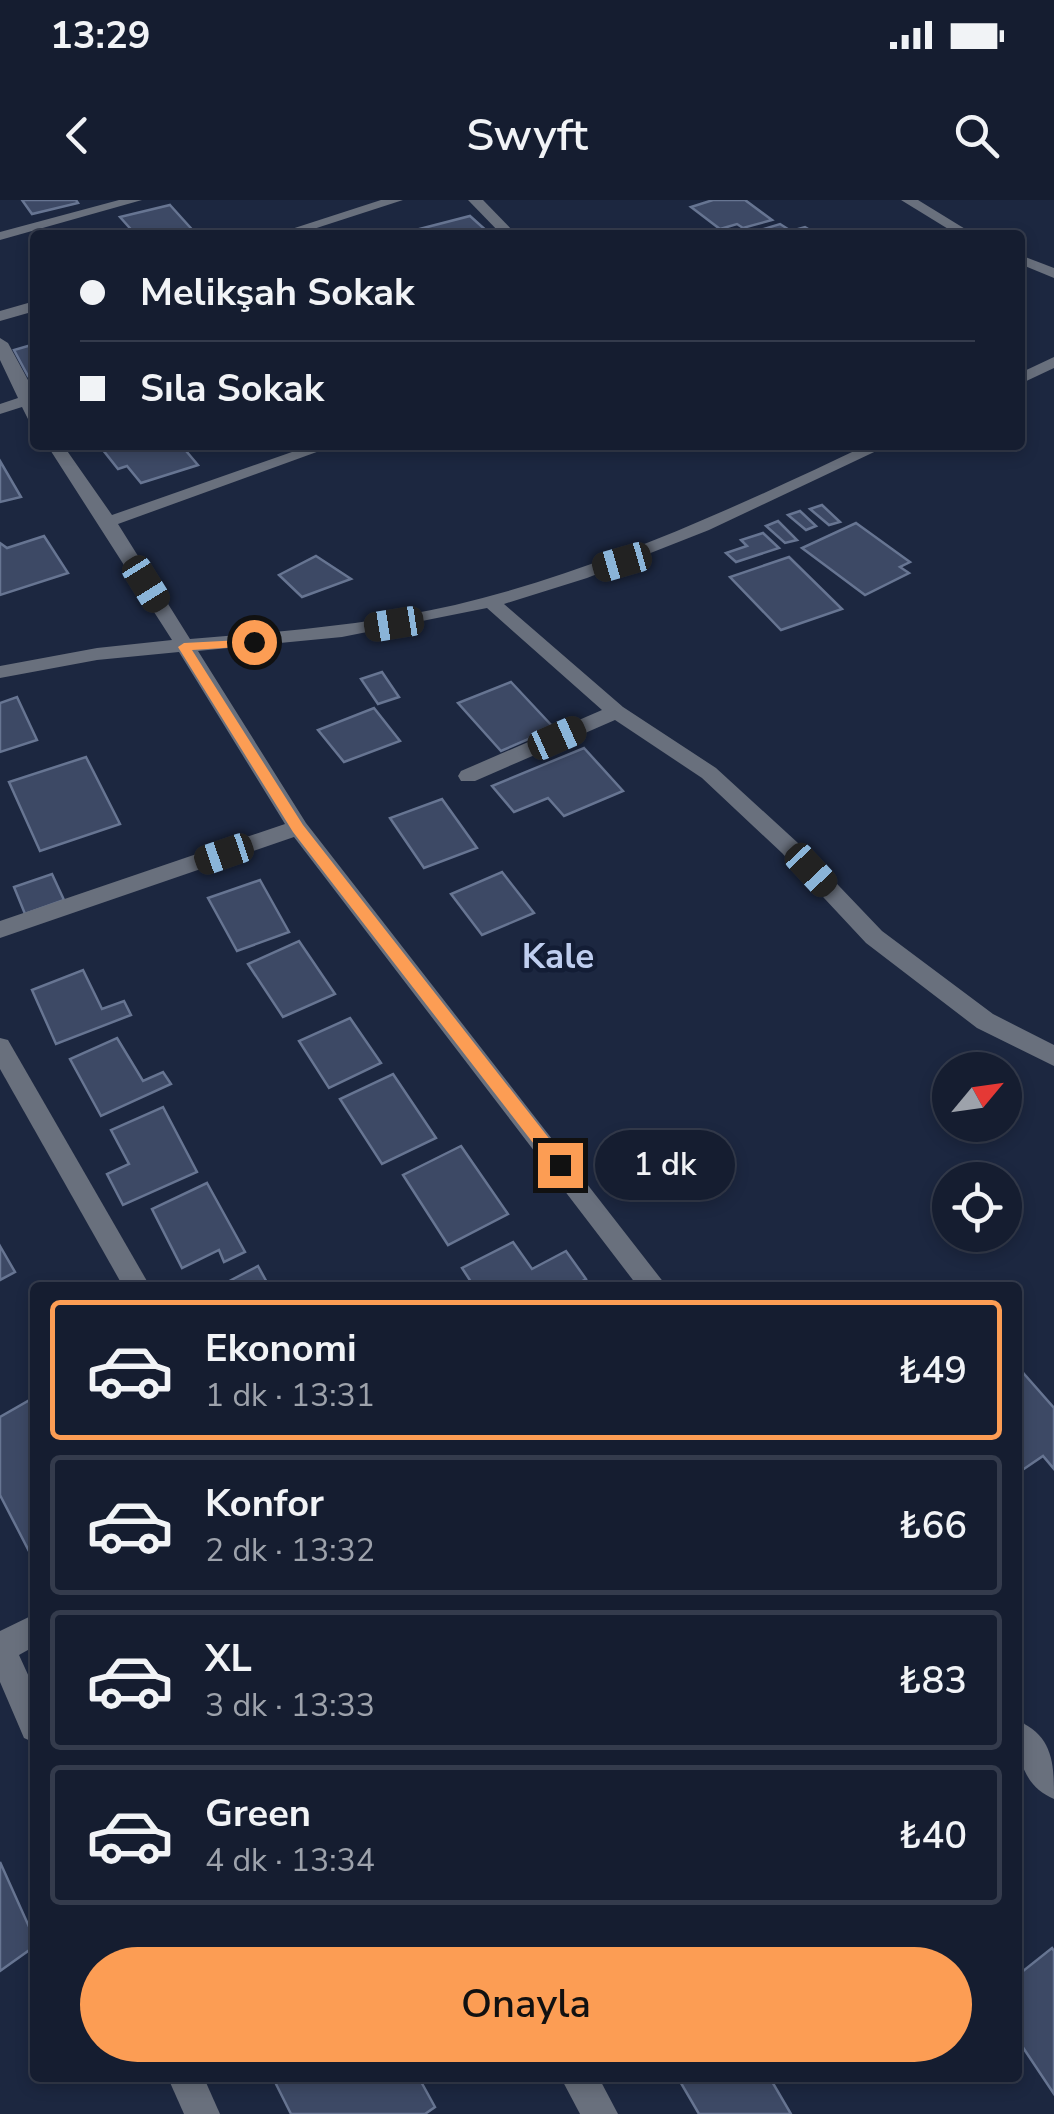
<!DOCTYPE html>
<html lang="tr">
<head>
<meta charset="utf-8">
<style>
	:root { --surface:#151d30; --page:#222a3c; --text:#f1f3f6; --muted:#9da2ab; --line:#343b4c; --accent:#fc9d54 }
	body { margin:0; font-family:"Nunito Sans",sans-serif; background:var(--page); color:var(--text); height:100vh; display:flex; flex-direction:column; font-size:38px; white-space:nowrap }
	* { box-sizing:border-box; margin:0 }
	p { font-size:32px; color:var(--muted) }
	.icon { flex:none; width:55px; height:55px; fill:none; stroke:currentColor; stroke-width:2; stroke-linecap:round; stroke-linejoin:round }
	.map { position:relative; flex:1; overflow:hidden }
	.side { position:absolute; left:30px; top:1082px; width:992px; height:800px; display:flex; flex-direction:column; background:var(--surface); border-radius:10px; box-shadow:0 5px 15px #0003,0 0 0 2px var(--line) }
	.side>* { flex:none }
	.banner { position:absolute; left:30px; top:30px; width:995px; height:220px; border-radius:10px; box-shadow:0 5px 15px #0003,0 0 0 2px var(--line); display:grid; align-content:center; height:220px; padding:0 50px; background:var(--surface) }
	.needle { width:65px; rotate:61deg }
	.fabs { position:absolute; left:932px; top:852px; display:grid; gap:20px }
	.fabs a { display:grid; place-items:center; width:90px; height:90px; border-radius:50%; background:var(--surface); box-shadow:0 5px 15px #0003,0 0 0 2px var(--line); font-size:50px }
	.end { position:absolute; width:45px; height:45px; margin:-22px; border:12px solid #fc9d54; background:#111; box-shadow:0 0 0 5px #111 }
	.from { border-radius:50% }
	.bubble { position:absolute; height:70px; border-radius:35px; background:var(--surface); box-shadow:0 5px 15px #0003,0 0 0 2px var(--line); font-size:32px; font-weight:600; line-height:70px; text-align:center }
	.car { position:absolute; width:30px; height:60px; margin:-30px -15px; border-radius:12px; box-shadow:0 0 8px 2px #0007; background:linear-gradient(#222 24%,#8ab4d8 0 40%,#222 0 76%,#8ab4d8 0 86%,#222 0) }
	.banner b { display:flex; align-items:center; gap:35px; height:95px; font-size:38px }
	.banner b+b { border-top:2px solid var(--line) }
	.banner i { width:25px; height:25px; background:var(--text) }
	ul { padding:18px 0 0; list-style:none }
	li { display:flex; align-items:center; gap:30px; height:140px; margin:0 20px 15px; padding:0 30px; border:5px solid var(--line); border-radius:10px }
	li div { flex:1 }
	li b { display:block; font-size:38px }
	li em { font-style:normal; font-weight:600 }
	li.current { border-color:var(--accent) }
	li>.icon { width:90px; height:90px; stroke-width:1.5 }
	.primary-button { display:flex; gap:20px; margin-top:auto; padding:20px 50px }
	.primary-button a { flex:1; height:115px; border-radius:60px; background:var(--accent); color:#111; font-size:40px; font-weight:600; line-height:115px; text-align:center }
	.status { display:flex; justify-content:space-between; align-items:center; height:70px; padding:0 50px; background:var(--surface); direction:ltr }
	.status svg { height:28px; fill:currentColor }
	header { display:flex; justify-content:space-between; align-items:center; height:130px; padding:0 50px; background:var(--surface); font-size:45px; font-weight:600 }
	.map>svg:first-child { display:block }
	.building { fill:#3d4965; stroke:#677592; stroke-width:2.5 }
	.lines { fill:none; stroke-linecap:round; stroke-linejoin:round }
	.minor { fill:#69707d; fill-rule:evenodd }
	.route { fill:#fc9d54 }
	.labels { text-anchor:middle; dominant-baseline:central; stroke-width:9; stroke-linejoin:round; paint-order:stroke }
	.district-label { font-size:35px; font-weight:bold; fill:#bfceef; stroke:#131d35 }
</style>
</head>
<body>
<div class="status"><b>13:29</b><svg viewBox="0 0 49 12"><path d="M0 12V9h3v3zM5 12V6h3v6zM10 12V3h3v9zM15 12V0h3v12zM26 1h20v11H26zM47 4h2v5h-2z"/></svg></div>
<header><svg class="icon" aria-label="back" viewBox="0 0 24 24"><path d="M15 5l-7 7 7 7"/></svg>Swyft<svg class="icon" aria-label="search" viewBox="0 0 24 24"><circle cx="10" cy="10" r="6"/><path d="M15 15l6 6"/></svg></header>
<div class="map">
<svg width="1054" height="1914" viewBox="0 0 1054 1914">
	<rect width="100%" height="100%" fill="#1c2740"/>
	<g class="building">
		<polygon points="22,0 76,0 78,3 32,14"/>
		<polygon points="713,0 745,0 772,20 743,28 737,24 720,29 691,7"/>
		<polygon points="170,5 197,35 136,35 120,17"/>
		<polygon points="470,16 489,33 404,33"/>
		<polygon points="780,24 791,31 805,27 818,35 744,35"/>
		<polygon points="35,144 35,174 28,176 14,150"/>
		<polygon points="118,245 181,245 198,265 141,283 127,266 118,269 103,250"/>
		<polygon points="0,261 21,297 0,302"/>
		<polygon points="822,305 840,322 829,325 810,309"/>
		<polygon points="800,311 816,326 806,330 788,315"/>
		<polygon points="778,321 797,340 785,343 766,326"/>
		<polygon points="856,323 910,362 900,367 909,373 865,395 802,348"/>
		<polygon points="763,333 779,348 736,362 726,353 747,346 741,340"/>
		<polygon points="44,336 68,373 0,395 0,343 7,348"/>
		<polygon points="316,356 351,379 302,397 279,375"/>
		<polygon points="789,357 842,409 781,430 730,377"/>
		<polygon points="382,472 399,497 378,504 361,479"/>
		<polygon points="511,482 554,528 501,551 458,503"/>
		<polygon points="17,497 37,540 0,552 0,503"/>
		<polygon points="374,508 400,541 344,562 318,530"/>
		<polygon points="584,548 623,591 564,616 548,598 514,612 492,586"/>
		<polygon points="86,557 120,624 40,651 9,582"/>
		<polygon points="442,599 477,648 424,668 390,618"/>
		<polygon points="502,672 534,713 482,735 451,694"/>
		<polygon points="52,674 64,700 25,714 14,687"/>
		<polygon points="260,680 289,732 237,751 208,698"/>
		<polygon points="299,741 335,794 283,817 248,764"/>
		<polygon points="83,770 102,809 124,801 131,815 56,844 32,790"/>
		<polygon points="350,818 381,863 329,888 299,841"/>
		<polygon points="117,838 143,881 163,872 171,884 101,916 70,859"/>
		<polygon points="393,874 436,938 382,964 340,899"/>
		<polygon points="163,907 197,972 123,1005 107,974 129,964 111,930"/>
		<polygon points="461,946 508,1014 448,1045 403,975"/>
		<polygon points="207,983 245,1052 224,1062 219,1050 182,1068 152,1009"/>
		<polygon points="513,1042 532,1069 566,1051 586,1079 569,1088 475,1088 462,1068"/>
		<polygon points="0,1046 15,1072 0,1080"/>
		<polygon points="258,1066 270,1088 216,1088"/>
		<polygon points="1018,1167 1054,1208 1054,1269 1043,1256 1018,1273"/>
		<polygon points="35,1197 35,1356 32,1357 0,1295 0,1217"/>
		<polygon points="0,1662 35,1740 35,1746 0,1771"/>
		<polygon points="1052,1748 1054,1751 1054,1894 1018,1840 1018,1775"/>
		<polygon points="273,1878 419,1878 435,1907 425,1914 291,1914"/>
		<polygon points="678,1878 770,1878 791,1914 699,1914"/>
	</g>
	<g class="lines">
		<g class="minor">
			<polygon points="119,0 142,0 0,40 0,32"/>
			<polygon points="381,0 403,0 295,35 273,35"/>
			<polygon points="468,0 483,0 517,35 502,35"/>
			<polygon points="901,0 918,0 975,35 958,35"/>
			<polygon points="1020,55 1054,68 1054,78 1020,64"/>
			<polygon points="35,101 35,111 0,121 0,111"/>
			<polygon points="0,138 8,143 35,193 35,222 29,221 22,207 0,214 0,204 18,198 0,160"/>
			<polygon points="1054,157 1054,168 1020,184 1020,173"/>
			<path d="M47,245H63L112,315L312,245H336L118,324L190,439C279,432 368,425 455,405C598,371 734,308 867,245H889L709,330L587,378L504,404L623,507L716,568L798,643L882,731L993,814L1054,845V866L977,828L866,743L782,653L702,578L615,520L475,581H461L458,576L461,571L602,510L487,408L342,437L198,451L306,623L668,1088H639L294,637L0,738V721L285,624L179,452L97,460L0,478V466L97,448L172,440Z"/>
			<polygon points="0,838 8,840 151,1088 124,1088 0,869"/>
			<polygon points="35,1414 35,1446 19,1455 35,1490 35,1543 24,1538 0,1482 0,1431"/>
			<path d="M1018,1521C1054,1536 1054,1566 1054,1599C1021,1585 1016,1553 1018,1521Z"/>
			<polygon points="168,1878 204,1878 220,1914 184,1914"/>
			<polygon points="561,1878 599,1878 618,1914 580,1914"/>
		</g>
	</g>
	<polygon class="route" points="259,439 260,442 254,446 192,450 303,625 566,960 566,970 554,970 293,632 178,447 184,443"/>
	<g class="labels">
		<g class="district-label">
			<text x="558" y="756">Kale</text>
		</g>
	</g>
</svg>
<div class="fabs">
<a><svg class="needle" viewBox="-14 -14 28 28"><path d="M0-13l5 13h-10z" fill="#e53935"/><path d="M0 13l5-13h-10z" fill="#9da2ab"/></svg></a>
<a><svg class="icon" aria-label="locate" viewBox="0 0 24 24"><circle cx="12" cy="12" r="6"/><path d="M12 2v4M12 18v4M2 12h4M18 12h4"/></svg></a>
</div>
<i class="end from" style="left:254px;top:442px"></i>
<i class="end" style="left:560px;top:965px"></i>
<div class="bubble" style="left:595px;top:930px;width:140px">1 dk</div>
<i class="car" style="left:622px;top:362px;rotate:254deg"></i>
<i class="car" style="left:146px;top:384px;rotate:148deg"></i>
<i class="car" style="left:394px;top:424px;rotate:261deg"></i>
<i class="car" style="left:557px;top:538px;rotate:66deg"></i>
<i class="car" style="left:224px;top:654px;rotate:251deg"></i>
<i class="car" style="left:811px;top:670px;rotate:137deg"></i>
<div class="banner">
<b><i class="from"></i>Melikşah Sokak</b>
<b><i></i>Sıla Sokak</b>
</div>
<section class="side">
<ul>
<li class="current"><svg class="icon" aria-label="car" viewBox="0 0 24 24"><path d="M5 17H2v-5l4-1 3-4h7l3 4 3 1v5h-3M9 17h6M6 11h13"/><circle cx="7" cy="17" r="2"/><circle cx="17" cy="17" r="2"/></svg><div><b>Ekonomi</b><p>1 dk · 13:31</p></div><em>₺49</em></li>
<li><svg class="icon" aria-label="car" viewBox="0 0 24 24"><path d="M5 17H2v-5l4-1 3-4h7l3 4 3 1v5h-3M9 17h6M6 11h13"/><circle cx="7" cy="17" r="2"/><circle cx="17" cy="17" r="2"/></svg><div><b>Konfor</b><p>2 dk · 13:32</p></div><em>₺66</em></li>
<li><svg class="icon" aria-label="car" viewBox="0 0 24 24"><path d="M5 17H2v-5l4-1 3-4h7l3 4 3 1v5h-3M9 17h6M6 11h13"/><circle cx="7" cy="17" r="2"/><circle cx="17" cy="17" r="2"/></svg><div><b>XL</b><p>3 dk · 13:33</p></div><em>₺83</em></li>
<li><svg class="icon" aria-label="car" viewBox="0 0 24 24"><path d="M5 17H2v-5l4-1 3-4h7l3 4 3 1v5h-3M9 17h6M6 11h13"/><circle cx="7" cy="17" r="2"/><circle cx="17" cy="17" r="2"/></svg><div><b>Green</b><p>4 dk · 13:34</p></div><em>₺40</em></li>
</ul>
<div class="primary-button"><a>Onayla</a></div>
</section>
</div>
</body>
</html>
